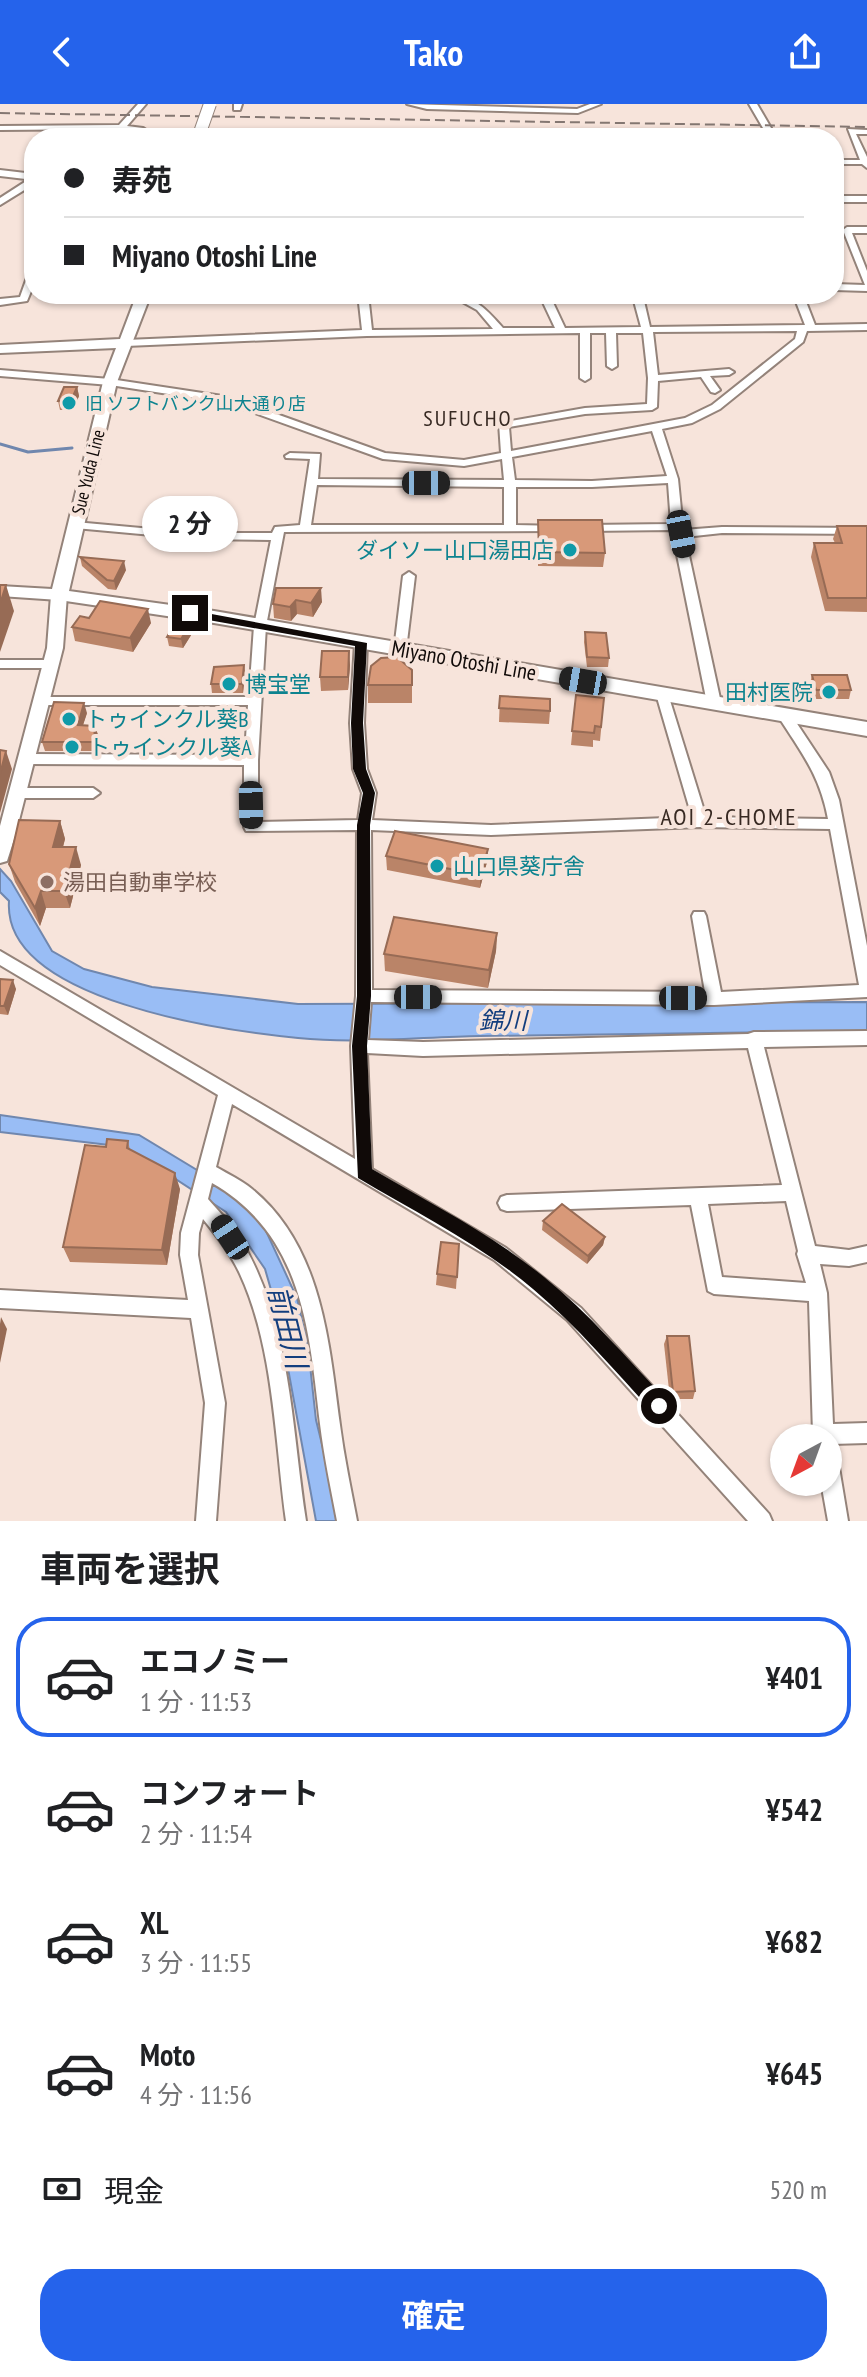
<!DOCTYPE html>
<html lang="ja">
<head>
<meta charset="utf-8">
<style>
	:root { --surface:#fff; --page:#f2f2f2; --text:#202124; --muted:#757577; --line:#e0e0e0; --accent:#2563eb }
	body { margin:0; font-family:"PT Sans Narrow","Noto Sans JP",sans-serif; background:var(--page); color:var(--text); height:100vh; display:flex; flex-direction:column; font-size:30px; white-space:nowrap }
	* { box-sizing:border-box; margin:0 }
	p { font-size:26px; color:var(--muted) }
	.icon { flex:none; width:44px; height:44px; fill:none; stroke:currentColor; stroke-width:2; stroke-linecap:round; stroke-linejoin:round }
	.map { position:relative; height:1417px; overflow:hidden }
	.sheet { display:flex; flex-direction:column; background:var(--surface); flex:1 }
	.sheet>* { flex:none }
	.hud { position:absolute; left:24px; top:24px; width:820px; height:176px; border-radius:32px; box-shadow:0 2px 6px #0004; display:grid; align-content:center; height:176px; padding:0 40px; background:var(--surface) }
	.needle { width:52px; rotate:221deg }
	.controls { position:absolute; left:770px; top:1320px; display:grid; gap:16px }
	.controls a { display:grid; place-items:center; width:72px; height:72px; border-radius:50%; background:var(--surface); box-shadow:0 2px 6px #0004; font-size:40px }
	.end { position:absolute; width:36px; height:36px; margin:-18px; border:10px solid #100a08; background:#fff; box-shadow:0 0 0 4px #fff }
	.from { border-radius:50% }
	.bubble { position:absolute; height:56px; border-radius:28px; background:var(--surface); box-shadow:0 2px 6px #0004; font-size:26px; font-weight:700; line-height:56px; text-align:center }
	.car { position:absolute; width:24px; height:48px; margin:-24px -12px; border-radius:10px; box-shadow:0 0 6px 2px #0007; background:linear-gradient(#222 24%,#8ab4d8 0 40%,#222 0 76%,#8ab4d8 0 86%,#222 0) }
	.hud b { display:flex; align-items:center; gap:28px; height:76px; font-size:30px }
	.hud b+b { border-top:2px solid var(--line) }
	.hud i { width:20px; height:20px; background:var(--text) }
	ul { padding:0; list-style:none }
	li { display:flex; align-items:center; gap:24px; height:120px; margin:0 16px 12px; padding:0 24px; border:4px solid transparent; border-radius:32px }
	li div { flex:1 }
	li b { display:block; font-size:30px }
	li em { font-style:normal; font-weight:700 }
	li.current { border-color:var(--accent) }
	li>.icon { width:72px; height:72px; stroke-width:1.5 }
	h2 { padding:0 40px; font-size:36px; line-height:96px }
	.pay { display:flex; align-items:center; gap:20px; height:88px; padding:0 40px; font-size:30px }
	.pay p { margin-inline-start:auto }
	.cta { display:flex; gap:16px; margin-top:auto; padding:16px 40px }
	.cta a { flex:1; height:92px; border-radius:32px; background:var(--accent); color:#fff; font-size:32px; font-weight:700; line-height:92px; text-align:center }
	header { display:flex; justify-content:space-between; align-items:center; height:104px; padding:0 40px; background:var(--accent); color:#fff; font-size:36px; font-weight:700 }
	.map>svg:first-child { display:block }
	.water { fill:#99bdf5; stroke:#7087ae; stroke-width:2 }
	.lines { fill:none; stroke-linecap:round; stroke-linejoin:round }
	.stream { stroke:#7087ae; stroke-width:3 }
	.minor-casing { stroke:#94837a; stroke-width:4 }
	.tertiary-casing { stroke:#94837a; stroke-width:4 }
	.secondary-casing { stroke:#94837a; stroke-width:4 }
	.minor { fill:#fff; fill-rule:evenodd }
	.tertiary { fill:#fff; fill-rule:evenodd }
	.secondary { fill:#fff; fill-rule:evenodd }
	.rail { stroke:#847772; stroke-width:2; stroke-dasharray:10 5; stroke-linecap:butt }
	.secondary-bridge-casing { stroke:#94837a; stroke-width:14; stroke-linecap:butt }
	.secondary-bridge { stroke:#fff; stroke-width:12 }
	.wall { fill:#ba8468 }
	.shaded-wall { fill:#976b55 }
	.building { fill:#d89979; stroke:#976b55; stroke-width:2 }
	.route { fill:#100a08 }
	.culture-dot { fill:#0f9aa8; stroke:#f7e4db; stroke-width:3 }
	.education-dot { fill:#8d6e63; stroke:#f7e4db; stroke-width:3 }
	.labels { text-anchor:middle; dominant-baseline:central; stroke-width:8; stroke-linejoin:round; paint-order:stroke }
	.far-culture-label { font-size:18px; fill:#0d838f; stroke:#f7e4db; text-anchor:start }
	.far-street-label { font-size:18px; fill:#100a08; stroke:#f7e4db }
	.far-quarter-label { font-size:22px; letter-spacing:2px; fill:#372922; stroke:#f7e4db }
	.culture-label { font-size:22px; fill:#0d838f; stroke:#f7e4db; text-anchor:start }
	.street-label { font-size:22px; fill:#100a08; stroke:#f7e4db }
	.education-label { font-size:22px; fill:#785e54; stroke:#f7e4db; text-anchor:start }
	.neighbourhood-label { font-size:24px; letter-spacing:2px; fill:#372922; stroke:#f7e4db }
	.water-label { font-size:24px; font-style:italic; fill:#133e7e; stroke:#f7e4db }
	.near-water-label { font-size:28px; font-style:italic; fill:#133e7e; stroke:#f7e4db }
</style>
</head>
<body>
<header><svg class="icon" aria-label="back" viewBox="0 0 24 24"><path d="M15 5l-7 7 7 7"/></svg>Tako<svg class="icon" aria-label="share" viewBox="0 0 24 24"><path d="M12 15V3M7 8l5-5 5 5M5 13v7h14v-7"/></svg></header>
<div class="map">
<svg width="867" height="1417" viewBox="0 0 867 1417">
	<rect width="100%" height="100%" fill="#f7e4db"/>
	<g class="water">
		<path d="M0,765L11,777L52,847L84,865L152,883L298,900L867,898V927C738,929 609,931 480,932C421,933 357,940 298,934C227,927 2,897 9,797L0,788Z"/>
		<polygon points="0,1011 139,1031 230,1086 260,1114 297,1194 308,1243 316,1316 341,1417 316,1417 278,1210 265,1165 226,1108 157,1063 109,1041 0,1028"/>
	</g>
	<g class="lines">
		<polyline class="stream" points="0,340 28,348 72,344"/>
		<defs>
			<g id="minor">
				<path d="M138,0H146L127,22L143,24L158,34C146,34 135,28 123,26L115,34H107L115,25L0,26V22L119,21Z"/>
				<polygon points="234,0 242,0 240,6 234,6"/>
				<polygon points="407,0 577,5 590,0 601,0 578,9 427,5"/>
				<polygon points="749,0 757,0 771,24 771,34 763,34 763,24"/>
				<polygon points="848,25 867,26 867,30 856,30 867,53 867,64 862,60 834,60 834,56 860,56"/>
				<polygon points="31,74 34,74 34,80 0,101 0,94"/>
				<polygon points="867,123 867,129 852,129 867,167 867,187 834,186 834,180 865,181 843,126 847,123"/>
				<polygon points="34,165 34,180 27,197 0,201 0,195 20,193 29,168"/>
				<path d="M358,190H368L372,226L493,225L477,206L448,190C473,190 488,207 503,224H555L539,190H549L565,224L641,223L634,197L639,194L644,197L650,223L805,221L793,190H803L815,221L867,220V226L807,227L803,238L720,305L692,319L662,325L678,375L683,426L722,423L867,424V430L722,429L685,433L721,599L719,602L714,603L707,599L672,426L586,427L580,424L586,421L671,420L668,379L592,383H516V421L561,422V426L557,427L284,428L266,522L258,656V718L358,716L362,689L353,665L350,619L355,539L361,535L367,539L364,619L367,665L376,689L372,716L491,721L692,713L656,590L662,586L668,590L706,713L828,715C820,671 801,648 778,612L780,609H790L829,668L839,696L867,842V893L714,901L371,898L368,936L423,938L748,930L754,928L867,927V941L764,943L815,1142L849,1146L867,1142V1158L849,1162L820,1160L827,1189L833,1320L867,1319V1339L832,1340L828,1342V1334H814L813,1330L809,1197L714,1190L708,1187L691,1101L507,1107L501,1105L498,1099L501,1093L507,1091L782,1081L748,944L423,952L367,949L372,1065L506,1144L581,1204L769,1410L772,1417H748L567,1216L494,1156L232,1000L216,1063C228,1070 241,1076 252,1085C322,1142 329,1239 340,1321C344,1353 351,1385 357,1417H337C331,1385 324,1353 320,1320C309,1226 303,1131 212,1079L208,1095C217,1106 228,1116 236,1128C291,1213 291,1319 306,1417H286C275,1338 274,1243 240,1170C231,1150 217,1132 203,1115L199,1129L198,1151L225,1299L216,1417H196L205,1299L191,1214L0,1204V1186L188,1196L180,1151L181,1129L218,991L0,861V847L355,1055L351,942L356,892L357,726L246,727L244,723V661L29,660L22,655L29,650L245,651L248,601H42L36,597L42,593H249L254,522L271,436L196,435L75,424L69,421L75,418L196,429H272L275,423L300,421L310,355L286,354L285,352L290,349L320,350L318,375L504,376L502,355L464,362L383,355L227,299L110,281L0,272V266L110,275L229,293L385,349L464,356L501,349L499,319L585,304L647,300L648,274L643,229H616L617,262L612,265L607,262L606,229H590V274L585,277L580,274V229L367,232L126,242L121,239L126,236L362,226ZM797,227L795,235L712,301L685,314L511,347L509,323L585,310L652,306L657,303L658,277L701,273L711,288L715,289L720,286L710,272L729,271L734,268L729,265L658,271L653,228ZM652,327L667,372L592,377L515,376L512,353ZM317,381L504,383V421H311ZM700,723L830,725L859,881L721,888L706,812L704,808H694L692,812L705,888L372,886L371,726L491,731ZM786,1097L798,1147L797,1150L806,1179L722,1173L708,1100Z"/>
				<polygon points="409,468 415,472 406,546 400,550 394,546 403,472"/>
				<polygon points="0,556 51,556 57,560 51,564 0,564"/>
				<polygon points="19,684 93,684 100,689 93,694 19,694 12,689"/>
				<polygon points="828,1347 835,1350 838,1357 848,1417 828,1417 821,1378 828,1378"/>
			</g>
			<g id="tertiary">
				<polygon points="0,66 34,70 34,76 0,72"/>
				<rect x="834" y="92" width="33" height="6"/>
				<polygon points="59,486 67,491 63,544 15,732 7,757 0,759 0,722 47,544 51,491"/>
			</g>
			<polygon id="secondary" points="137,190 151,190 117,278 69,487 214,507 867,618 867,632 214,519 59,496 0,492 0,482 52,485 103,278 116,244 0,249 0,241 120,235"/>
		</defs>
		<use href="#minor" class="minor-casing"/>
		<use href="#tertiary" class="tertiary-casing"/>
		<use href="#secondary" class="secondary-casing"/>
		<use href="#minor" class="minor"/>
		<use href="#tertiary" class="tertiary"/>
		<use href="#secondary" class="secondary"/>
		<polyline class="rail" points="0,9 867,23"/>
		<defs>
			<polyline id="secondary-bridge" points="198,34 210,0"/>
		</defs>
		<use href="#secondary-bridge" class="secondary-bridge-casing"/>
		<use href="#secondary-bridge" class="secondary-bridge"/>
	</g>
	<g class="wall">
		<polygon points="77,283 79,292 73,306 60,306 58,297"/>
		<polygon points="538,416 605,449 603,463 538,462"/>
		<polygon points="837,422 867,422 867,508 825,507 811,453 814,439 835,439 833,435"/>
		<polygon points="80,453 126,466 116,486 108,485 82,462"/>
		<polygon points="276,484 322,498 313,513 297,510 291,517 274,514 273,500"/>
		<polygon points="89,514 151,519 133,548 75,537 72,523"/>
		<polygon points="193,528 183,544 169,542 167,533"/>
		<polygon points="585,528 609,554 608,563 587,563 584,538"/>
		<polygon points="244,561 245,570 243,589 212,589 211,580"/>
		<polygon points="350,561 348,586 321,587 320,573"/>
		<polygon points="412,566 412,599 368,599 368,581"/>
		<polygon points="812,571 851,586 849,595 814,595 810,580"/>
		<polygon points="576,591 604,594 600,637 593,636 593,643 571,641"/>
		<polygon points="500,592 550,607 549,620 499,618"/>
		<polygon points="87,609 83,621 95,622 98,631 96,647 45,647 42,638"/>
		<polygon points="60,717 65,735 63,743 81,761 70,804 46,804 40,822 15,778 9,760"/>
		<polygon points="488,745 487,758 480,784 387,766 386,752"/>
		<polygon points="497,829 496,847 488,884 385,867 384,850"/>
		<polygon points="0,875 16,885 8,911 0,910"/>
		<polygon points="128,1037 130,1046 180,1085 167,1161 70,1158 63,1143 106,1043"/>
		<polygon points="543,1117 605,1133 603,1141 587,1160 542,1126"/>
		<polygon points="459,1140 456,1185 436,1181 437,1170"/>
		<polygon points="667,1232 695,1287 693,1295 670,1295 664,1240"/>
	</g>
	<g class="shaded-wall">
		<polygon points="77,283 79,292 73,306 71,297"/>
		<polygon points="124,457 126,466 116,486 114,477"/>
		<polygon points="6,481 14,507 0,548 0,500"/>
		<polygon points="321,484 322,498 313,513 311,499"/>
		<polygon points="296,496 297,510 291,517 290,503"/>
		<polygon points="148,505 151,519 133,548 130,534"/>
		<polygon points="192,518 193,528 183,544 181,535"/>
		<polygon points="349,547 350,561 348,586 348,573"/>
		<polygon points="244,561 245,570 243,589 242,580"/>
		<polygon points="84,599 87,609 80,630 78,621"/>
		<polygon points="95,622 98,631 96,647 94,638"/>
		<polygon points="6,647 12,665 0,709 0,670"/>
		<polygon points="60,717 65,735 58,761 53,743"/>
		<polygon points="76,743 81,761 70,804 64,787"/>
		<polygon points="488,745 487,758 480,784 480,771"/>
		<polygon points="41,787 46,804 40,822 35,804"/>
		<polygon points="497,829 496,847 488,884 489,866"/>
		<polygon points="13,876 16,885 8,911 4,902"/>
		<polygon points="175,1069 180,1085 167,1161 162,1146"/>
		<polygon points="605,1133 603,1141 587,1160 588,1152"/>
		<polygon points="1,1213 7,1225 0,1259 0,1220"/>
	</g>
	<g class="building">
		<polygon points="64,283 77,283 71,297 58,297"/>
		<polygon points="538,416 602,416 605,449 539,448"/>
		<polygon points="837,422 867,422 867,494 828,494 814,439 842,439"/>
		<polygon points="80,453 124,457 114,477 107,476"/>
		<polygon points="0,481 6,481 0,500"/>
		<polygon points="276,484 321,484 311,499 296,496 290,503 273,500"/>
		<polygon points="100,497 148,505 130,534 72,523 80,512 89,514"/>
		<polygon points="177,516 192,518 181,535 167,533"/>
		<polygon points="585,528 606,529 609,554 587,553"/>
		<polygon points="322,547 349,547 348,573 320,573"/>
		<polygon points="397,553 412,566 412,581 368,581 371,562 381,554"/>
		<polygon points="244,561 242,580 211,580 214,563"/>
		<polygon points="812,571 847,571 851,586 816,586"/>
		<polygon points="576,591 604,594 601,623 595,622 594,629 572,627"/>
		<polygon points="500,592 550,595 550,607 499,604"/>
		<polygon points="54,598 84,599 78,621 95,622 94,638 42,638"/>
		<polygon points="0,646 6,647 0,670"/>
		<polygon points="19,716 60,717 53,743 76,743 64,787 41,787 35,804 9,760"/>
		<polygon points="395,727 488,745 480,771 386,752"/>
		<polygon points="394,813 497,829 489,866 384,850"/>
		<polygon points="0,875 13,876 4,902 0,902"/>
		<polygon points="107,1035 128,1037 127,1044 175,1069 162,1146 63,1143 85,1041 106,1043"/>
		<polygon points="562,1100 605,1133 588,1152 543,1117"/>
		<polygon points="441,1138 459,1140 457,1173 437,1170"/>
		<polygon points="667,1232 689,1232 695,1287 673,1288"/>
	</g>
	<path class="route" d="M190,506L367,539L363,619L366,665L375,689L370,721L371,892L367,942L372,1065C430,1099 491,1130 544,1173C589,1209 626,1254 666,1295V1308H653C614,1266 577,1222 533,1185C481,1141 417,1109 358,1074L352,942L357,892V721L363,689L353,665L351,619L355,542L186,512Z"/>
	<g class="culture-dot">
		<circle cx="69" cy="299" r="8"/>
		<circle cx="570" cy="446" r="8"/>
		<circle cx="229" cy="580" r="8"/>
		<circle cx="829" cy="588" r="8"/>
		<circle cx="69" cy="615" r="8"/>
		<circle cx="72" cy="643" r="8"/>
		<circle cx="437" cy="762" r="8"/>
	</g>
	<circle class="education-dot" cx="47" cy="778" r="8"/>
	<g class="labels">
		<g class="far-culture-label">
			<text x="85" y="299">旧 ソフトバンク山大通り店</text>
		</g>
		<g class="far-street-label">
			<text transform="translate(88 368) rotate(-76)">Sue Yuda Line</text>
		</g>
		<g class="far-quarter-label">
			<text x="468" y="314">SUFUCHO</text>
		</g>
		<g class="culture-label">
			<text x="554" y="446" text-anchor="end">ダイソー山口湯田店</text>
			<text x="245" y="580">博宝堂</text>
			<text x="813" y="588" text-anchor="end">田村医院</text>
			<text x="85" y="615">トゥインクル葵B</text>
			<text x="88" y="643">トゥインクル葵A</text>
			<text x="453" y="762">山口県葵庁舎</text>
		</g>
		<g class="street-label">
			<text transform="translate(464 556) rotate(10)">Miyano Otoshi Line</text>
		</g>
		<g class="education-label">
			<text x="63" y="778">湯田自動車学校</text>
		</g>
		<g class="neighbourhood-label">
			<text x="729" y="712">AOI 2-CHOME</text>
		</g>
		<g class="water-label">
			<text x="503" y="916">錦川</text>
		</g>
		<g class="near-water-label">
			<text transform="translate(288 1223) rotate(76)">前田川</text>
		</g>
	</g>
</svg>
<div class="controls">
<a><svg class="needle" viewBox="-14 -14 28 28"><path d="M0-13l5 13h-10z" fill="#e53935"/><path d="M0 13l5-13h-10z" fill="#757577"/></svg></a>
</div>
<i class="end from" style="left:659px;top:1302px"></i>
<i class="end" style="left:190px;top:509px"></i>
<div class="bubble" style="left:142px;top:392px;width:96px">2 分</div>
<i class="car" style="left:426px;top:379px;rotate:90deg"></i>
<i class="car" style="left:681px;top:430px;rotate:169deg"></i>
<i class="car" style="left:583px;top:577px;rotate:280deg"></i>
<i class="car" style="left:251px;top:701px;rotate:179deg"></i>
<i class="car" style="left:418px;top:893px;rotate:90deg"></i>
<i class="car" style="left:683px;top:894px;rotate:90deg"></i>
<i class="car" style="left:230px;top:1133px;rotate:327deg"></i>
<div class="hud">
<b><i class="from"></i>寿苑</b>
<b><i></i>Miyano Otoshi Line</b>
</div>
</div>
<section class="sheet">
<h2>車両を選択</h2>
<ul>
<li class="current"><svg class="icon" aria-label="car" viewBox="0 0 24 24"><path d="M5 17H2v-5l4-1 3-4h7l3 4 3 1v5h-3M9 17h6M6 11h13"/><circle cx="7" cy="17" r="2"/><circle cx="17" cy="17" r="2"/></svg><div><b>エコノミー</b><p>1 分 · 11:53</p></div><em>¥401</em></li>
<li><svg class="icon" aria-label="car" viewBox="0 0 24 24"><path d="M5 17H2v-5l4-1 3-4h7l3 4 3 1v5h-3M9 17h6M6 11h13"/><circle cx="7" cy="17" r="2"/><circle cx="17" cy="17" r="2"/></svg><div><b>コンフォート</b><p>2 分 · 11:54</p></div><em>¥542</em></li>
<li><svg class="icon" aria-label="car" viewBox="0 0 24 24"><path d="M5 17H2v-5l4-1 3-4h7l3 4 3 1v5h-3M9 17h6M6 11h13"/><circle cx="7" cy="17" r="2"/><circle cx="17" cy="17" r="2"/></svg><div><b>XL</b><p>3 分 · 11:55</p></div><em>¥682</em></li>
<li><svg class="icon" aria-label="car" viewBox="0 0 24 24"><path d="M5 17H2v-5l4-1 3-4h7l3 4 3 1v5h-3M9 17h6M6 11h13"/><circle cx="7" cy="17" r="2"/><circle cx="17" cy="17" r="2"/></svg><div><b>Moto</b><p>4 分 · 11:56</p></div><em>¥645</em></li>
</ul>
<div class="pay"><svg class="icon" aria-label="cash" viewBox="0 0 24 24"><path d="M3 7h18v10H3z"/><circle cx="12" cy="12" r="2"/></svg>現金<p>520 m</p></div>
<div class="cta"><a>確定</a></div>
</section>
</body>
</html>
